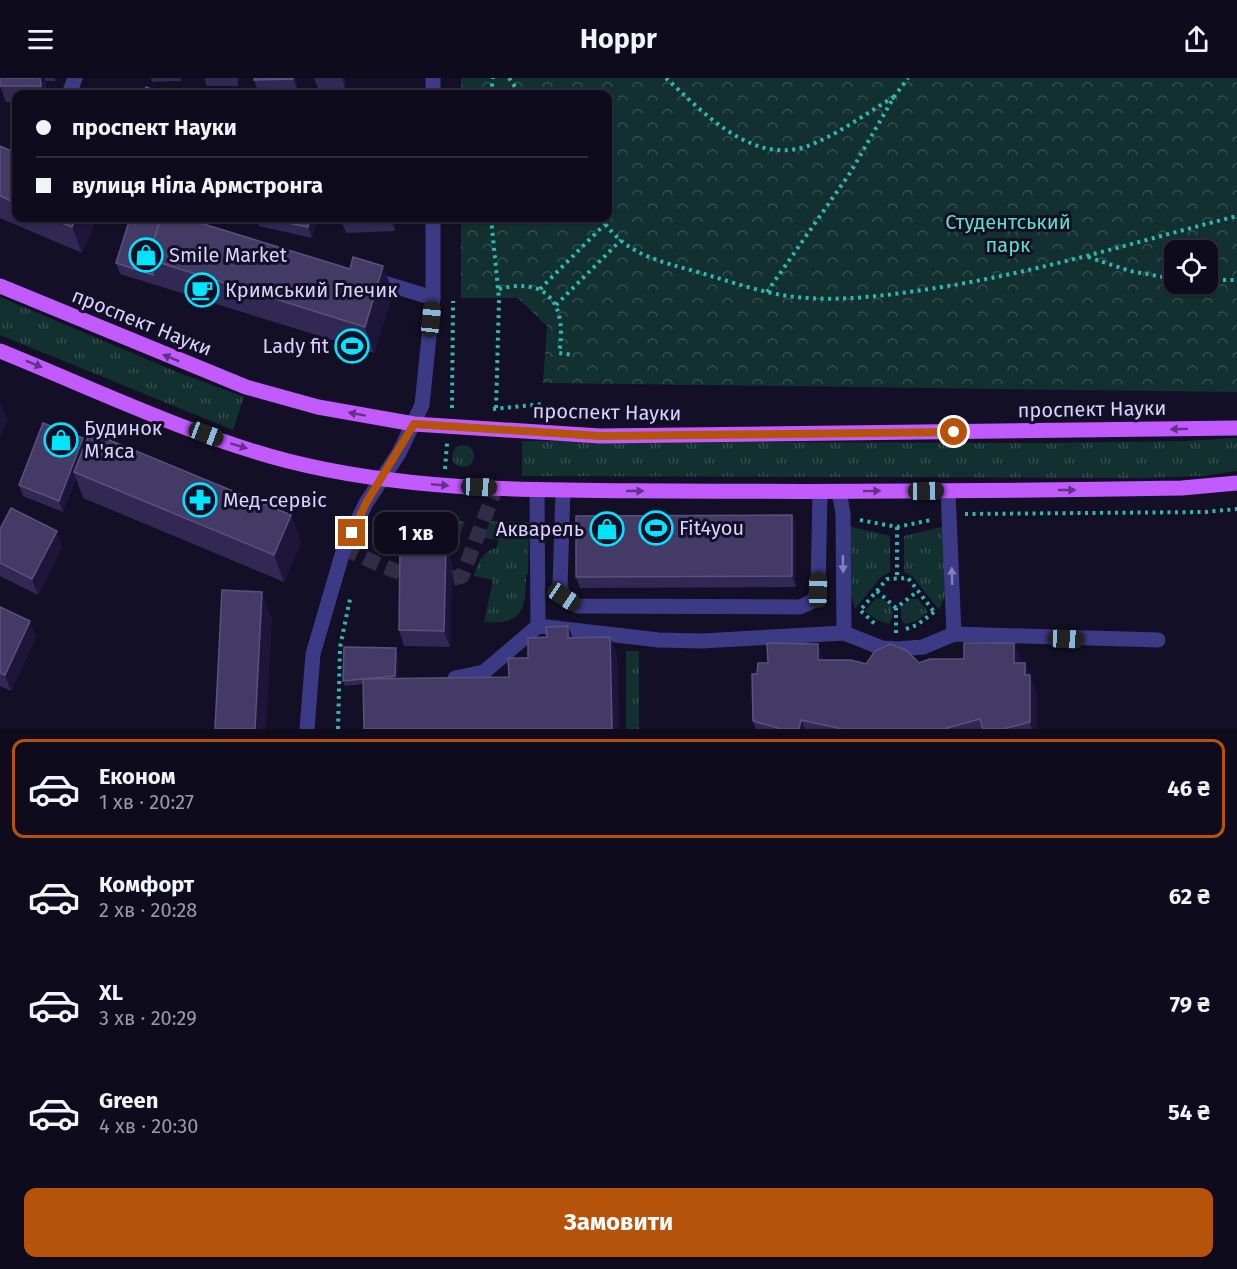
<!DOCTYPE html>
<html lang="uk">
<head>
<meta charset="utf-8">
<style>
	:root { --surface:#0e0b1c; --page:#1c1929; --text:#f1f3f6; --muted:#9b9ba3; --line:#2e2b3b; --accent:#b45309 }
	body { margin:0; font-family:"Fira Sans",sans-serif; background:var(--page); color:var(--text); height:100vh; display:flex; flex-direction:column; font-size:22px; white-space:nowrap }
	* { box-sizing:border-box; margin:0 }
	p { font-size:20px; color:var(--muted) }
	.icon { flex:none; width:33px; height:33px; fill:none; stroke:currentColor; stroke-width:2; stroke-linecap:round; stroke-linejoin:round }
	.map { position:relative; height:651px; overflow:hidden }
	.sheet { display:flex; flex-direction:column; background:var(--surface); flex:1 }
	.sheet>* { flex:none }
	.banner { position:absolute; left:12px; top:12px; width:600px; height:132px; border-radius:12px; box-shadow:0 2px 4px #0004,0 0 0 2px var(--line); display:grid; align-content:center; height:132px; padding:0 24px; background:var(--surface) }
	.fabs { position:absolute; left:1164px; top:162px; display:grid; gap:12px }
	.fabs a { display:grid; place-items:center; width:54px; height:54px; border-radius:12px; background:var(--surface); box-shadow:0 2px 4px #0004,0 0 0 2px var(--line); font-size:30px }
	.end { position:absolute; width:27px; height:27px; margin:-14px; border:8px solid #b45309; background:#fff; box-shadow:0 0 0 3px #fff }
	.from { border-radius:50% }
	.bubble { position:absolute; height:42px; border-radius:12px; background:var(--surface); box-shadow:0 2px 4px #0004,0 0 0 2px var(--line); font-size:20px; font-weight:700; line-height:42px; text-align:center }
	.car { position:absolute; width:18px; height:36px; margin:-18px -9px; border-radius:8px; box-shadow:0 0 4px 2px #0007; background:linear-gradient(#222 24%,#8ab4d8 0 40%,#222 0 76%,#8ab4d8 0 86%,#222 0) }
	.banner b { display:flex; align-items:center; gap:21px; height:57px; font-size:22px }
	.banner b+b { border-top:2px solid var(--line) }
	.banner i { width:15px; height:15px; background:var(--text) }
	ul { padding:10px 0 0; list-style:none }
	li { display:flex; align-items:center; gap:18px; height:99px; margin:0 12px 9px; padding:0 12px; border:3px solid transparent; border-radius:12px }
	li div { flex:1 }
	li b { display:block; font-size:22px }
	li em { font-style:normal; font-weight:700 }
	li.active { border-color:var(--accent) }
	li>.icon { width:54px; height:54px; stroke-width:1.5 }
	.button { display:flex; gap:12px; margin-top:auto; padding:12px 24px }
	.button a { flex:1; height:69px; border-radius:12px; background:var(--accent); color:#fff; font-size:24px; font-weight:700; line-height:69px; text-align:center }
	header { display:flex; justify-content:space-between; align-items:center; height:78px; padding:0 24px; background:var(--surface); font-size:27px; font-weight:700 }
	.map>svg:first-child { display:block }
	.grass { fill:url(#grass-tufts) }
	.forest { fill:url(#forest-crowns); fill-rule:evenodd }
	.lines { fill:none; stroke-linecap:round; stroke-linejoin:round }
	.minor-tunnel { stroke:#312d47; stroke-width:15; stroke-dasharray:15 8; stroke-linecap:butt }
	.path { stroke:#2fb8b0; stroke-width:4; stroke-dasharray:3 4.5; stroke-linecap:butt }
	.minor { stroke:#3d3a85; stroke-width:15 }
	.major { stroke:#c25bff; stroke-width:15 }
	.wall { fill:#312854 }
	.shaded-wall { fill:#1d163a }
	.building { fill:#433a66; stroke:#5a527e; stroke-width:1.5 }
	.oneway { fill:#623188 }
	.oneway2 { fill:#837fbc }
	.route { stroke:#b45309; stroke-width:8 }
	.labels { text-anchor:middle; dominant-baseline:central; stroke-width:6; stroke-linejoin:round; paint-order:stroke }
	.park-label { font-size:20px; fill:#5fe0c0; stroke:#130f26 }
	.poi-label { font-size:20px; fill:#d9d4ff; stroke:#130f26; text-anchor:start }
	.street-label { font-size:20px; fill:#d9d4ff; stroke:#130f26 }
</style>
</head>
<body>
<header><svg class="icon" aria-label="menu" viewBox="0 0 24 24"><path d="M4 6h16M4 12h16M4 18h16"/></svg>Hoppr<svg class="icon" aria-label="share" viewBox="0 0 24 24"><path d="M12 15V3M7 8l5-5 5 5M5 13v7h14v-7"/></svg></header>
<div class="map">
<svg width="1237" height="651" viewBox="0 0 1237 651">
	<defs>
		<pattern id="grass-tufts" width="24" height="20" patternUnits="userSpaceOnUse" patternTransform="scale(1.5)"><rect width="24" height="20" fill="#12302f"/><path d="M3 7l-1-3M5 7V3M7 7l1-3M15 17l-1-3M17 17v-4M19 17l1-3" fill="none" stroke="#344d4e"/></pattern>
		<pattern id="forest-crowns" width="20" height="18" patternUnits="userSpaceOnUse" patternTransform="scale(1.5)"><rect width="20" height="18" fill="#12302f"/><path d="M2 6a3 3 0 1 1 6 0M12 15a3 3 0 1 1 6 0" fill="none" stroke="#344d4e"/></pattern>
	</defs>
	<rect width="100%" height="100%" fill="#130f26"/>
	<g class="grass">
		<polygon points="0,219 177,294 244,319 233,352 0,257"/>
		<polygon points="1237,360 1237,393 1202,398 1139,400 522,398 522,363 1043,365 1185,363"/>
		<circle cx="463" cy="378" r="11"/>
		<polygon points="397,443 465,443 458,463 443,477 400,474 378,468 391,447"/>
		<path d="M490,443L529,444L528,496L526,497C526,533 522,547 484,544L493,502L474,498C477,485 483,473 496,470L499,462L484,460Z"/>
		<polygon points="849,448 890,458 890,494 881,499 855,531 850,513"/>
		<polygon points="945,448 945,518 939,532 913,499 904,494 904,458"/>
		<path d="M876,520C891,521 897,533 889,546L877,542L865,533Z"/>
		<polygon points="911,521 918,521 928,534 917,543 904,546 901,541 901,529"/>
		<rect x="626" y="573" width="13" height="78"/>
	</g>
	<path class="forest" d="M461,0H1237V314L543,305L547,248L518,220H461V140H608V16H461ZM1174,172H1208V206H1174Z"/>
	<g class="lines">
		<path class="minor-tunnel" d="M344,470C380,487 422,510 462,498L496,410"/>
		<g class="path">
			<polyline points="509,0 520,16"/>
			<path d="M666,0C702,33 750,86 805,69C836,58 865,36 894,19"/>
			<polyline points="491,16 493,0"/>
			<polyline points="491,140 499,221 496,331"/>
			<path d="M601,140C626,178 660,183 701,195C735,205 771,218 807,220C852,223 897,216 942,209C1042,193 1139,163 1237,138"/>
			<polyline points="1088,179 1130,193 1174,201"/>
			<polyline points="1208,202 1237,202"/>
			<path d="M499,211C550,198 567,229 559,275L574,277"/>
			<polyline points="540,211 605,146"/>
			<polyline points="767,214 850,95 894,19 908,0"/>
			<polyline points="556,227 621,162"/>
			<polyline points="452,330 453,223"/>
			<polyline points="493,331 542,326"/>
			<polyline points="445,391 447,365"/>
			<polyline points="965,436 1205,434 1237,431"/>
			<polyline points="860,442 897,449 931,442"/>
			<polyline points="897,449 897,501"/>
			<polyline points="877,513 896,530"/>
			<polyline points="862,530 887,501 908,500 935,535"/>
			<polyline points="861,533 875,546"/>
			<polyline points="906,551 917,547 934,534"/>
			<polyline points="896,555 896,530 918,513"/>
			<polyline points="338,651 340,569 350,521"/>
		</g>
		<g class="minor">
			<polyline points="433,0 433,16"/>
			<polyline points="69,16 75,0"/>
			<polyline points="371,201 433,220"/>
			<polyline points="537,411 538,548"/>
			<polyline points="563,412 560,508 564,519 578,528 800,529 813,523 818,512 820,414"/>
			<polyline points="948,413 954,556"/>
			<polyline points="839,414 843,435 844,555"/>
			<polyline points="455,600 484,594 538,548 659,562 702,563 844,555 882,570 897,571 923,569 954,556 1158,562"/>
			<polyline points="307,651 313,576 344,470 366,425 399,375 422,327 433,220 433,140"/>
		</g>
		<g class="major">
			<polyline points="0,208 246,309 318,329 414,346 600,358 1237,350"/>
			<path d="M0,273C94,311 191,358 288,383C414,415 545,412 674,413C843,414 1013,413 1182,410L1237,405"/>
		</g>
	</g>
	<g class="wall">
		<polygon points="0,0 55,0 55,3 46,3 46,16 16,16 16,24 6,24 0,8"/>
		<polygon points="151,0 181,0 181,3 152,4"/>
		<polygon points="204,0 238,0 238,8 207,8"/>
		<polygon points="296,0 297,12 258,13 254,2"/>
		<polygon points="314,0 345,0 345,10 318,10"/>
		<polygon points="0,68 16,75 16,140 97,140 82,175 0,140"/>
		<polygon points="256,140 317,140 312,160 259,148"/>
		<polygon points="340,140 395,140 395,153 346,155"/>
		<polygon points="159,145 350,191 383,188 393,215 374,275 120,196 116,185"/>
		<polygon points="83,360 85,366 291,437 301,464 284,504 83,420 76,401 63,434 23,418 19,407"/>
		<polygon points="792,437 796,448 796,509 580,510 576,499"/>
		<polygon points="0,451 57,453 62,469 38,517 0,498"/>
		<polygon points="452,485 450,569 404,568 399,552"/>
		<polygon points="0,529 36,559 11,613 0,608"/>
		<polygon points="568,548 573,560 610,559 617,579 619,651 364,651 363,606 345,608 343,603 398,576 397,601 509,599 528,580 547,559"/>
		<polygon points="1014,565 1021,585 1025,585 1037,617 1037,651 756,651 753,643 757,596 824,582 866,586 919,585 964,581"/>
	</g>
	<g class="shaded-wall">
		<polygon points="40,0 44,0 46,3 46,16 44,16 41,8"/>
		<polygon points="293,0 296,0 297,12"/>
		<polygon points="342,0 345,0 345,10"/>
		<polygon points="76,140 97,140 82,175 72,149"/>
		<polygon points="310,140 317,140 312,160 308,149"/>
		<polygon points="390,140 395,140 395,153"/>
		<polygon points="383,188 393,215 374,275 365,249"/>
		<polygon points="0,323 8,343 0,360"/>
		<polygon points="83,360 87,371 74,394 76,401 63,434 59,423"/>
		<polygon points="291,437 301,464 284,504 274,477"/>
		<polygon points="792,437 796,448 796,509 792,498"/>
		<polygon points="57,453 62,469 38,517 32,501"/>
		<polygon points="446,469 452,485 450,569 444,553"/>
		<polygon points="262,514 272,541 266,651 255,651"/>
		<polygon points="30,543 36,559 11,613 5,597"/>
		<polygon points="568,548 576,568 568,560"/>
		<polygon points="610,559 617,579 619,651 612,651"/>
		<polygon points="1014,565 1022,585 1014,585"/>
		<polygon points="818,566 825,586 818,582"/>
		<polygon points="396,570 398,576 397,603 395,598"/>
		<polygon points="1025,585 1037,617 1037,651 1032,651 1030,644 1025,597"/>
		<polygon points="801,642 805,651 799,651"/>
	</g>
	<g class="building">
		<polygon points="0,0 40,0 41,8 0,8"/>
		<polygon points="254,0 293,0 293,1 254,2"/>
		<polygon points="146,9 164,16 143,16"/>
		<polygon points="382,11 382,16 332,16 332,13"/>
		<polygon points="0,68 16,75 16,125 0,118"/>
		<polygon points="50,140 76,140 72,149"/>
		<polygon points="130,140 140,140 159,145 148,181 153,197 116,185"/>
		<polygon points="161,140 184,140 350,191 353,179 383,188 365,249 148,181"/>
		<polygon points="264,140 310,140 308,149"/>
		<polygon points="43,345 83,360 59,423 19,407"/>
		<polygon points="90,354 291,437 274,477 74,394"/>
		<polygon points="11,430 57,453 32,501 0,485 0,451"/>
		<polygon points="792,437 792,498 576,499 576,438"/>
		<polygon points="400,468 446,469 444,553 399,552"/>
		<polygon points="222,512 262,514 255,651 215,651"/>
		<polygon points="0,529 30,543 5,597 0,595"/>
		<polygon points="568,548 568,560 610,559 612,651 364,651 363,601 509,599 508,580 528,580 528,560 547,559 546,549"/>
		<polygon points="767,565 818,566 818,582 851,582 866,586 875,573 890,566 906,572 919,585 930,581 964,581 964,565 1014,565 1014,585 1025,585 1025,597 1030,597 1030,644 1003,651 983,651 980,641 947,650 948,651 842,651 801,642 799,651 781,651 753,643 752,596 757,596 758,585 768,585"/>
		<polygon points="344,569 396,570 395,598 343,603"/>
	</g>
	<defs><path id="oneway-solid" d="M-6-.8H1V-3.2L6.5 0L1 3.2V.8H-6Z" transform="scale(1.5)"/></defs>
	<g class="oneway">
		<use href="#oneway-solid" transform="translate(171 280) rotate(-158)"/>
		<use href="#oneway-solid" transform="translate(34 286) rotate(22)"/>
		<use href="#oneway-solid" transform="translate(357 336) rotate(-170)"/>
		<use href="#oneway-solid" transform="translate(1179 351) rotate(179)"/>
		<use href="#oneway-solid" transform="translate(239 368) rotate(17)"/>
		<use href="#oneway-solid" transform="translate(440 407) rotate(5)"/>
		<use href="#oneway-solid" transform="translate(1067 412)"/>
		<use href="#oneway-solid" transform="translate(635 413)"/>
		<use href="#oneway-solid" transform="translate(872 413) rotate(-1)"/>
	</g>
	<g class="oneway2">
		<use href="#oneway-solid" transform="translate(843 486) rotate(89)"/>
		<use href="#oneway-solid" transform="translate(952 498) rotate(-91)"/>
	</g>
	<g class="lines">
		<polyline class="route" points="352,455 366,425 414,346 600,358 954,354"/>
	</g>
	<defs>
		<symbol id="shop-ring" viewBox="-11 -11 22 22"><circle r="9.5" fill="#130f26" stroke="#00e5ff" stroke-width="1.5"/><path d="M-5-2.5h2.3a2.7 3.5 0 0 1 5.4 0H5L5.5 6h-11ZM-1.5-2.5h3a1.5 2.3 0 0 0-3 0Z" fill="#00e5ff"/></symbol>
		<symbol id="cafe-ring" viewBox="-11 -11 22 22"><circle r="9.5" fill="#130f26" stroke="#00e5ff" stroke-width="1.5"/><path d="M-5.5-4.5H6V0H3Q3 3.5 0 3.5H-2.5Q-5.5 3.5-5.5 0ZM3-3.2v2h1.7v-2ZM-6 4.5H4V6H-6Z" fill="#00e5ff"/></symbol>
		<symbol id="stadium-ring" viewBox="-11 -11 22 22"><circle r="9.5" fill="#130f26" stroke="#00e5ff" stroke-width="1.5"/><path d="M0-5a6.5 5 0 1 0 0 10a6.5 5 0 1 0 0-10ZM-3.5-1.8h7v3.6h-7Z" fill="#00e5ff"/></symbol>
		<symbol id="pharmacy-ring" viewBox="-11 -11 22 22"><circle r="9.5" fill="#130f26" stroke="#00e5ff" stroke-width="1.5"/><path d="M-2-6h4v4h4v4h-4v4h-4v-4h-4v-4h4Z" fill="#00e5ff"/></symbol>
	</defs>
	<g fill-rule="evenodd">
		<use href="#shop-ring" x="127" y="158" width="38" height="38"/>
		<use href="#cafe-ring" x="183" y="193" width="38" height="38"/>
		<use href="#stadium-ring" x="333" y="249" width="38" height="38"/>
		<use href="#shop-ring" x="42" y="343" width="38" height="38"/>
		<use href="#pharmacy-ring" x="181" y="403" width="38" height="38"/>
		<use href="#stadium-ring" x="637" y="431" width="38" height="38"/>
		<use href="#shop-ring" x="588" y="432" width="38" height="38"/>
	</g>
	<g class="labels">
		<g class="park-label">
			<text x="1008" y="144">Студентський<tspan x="1008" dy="23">парк</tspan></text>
		</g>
		<g class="poi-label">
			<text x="169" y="177">Smile Market</text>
			<text x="225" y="212">Кримський Глечик</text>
			<text x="329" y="268" text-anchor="end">Lady fit</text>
			<text x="84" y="350">Будинок<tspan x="84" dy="23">М'яса</tspan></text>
			<text x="223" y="422">Мед-сервіс</text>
			<text x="679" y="450">Fit4you</text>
			<text x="584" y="451" text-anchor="end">Акварель</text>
		</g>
		<g class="street-label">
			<text transform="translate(142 244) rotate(22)">проспект Науки</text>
			<text transform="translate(1092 331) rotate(-1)">проспект Науки</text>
			<text transform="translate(607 334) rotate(1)">проспект Науки</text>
		</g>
	</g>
</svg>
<div class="fabs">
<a><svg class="icon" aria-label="locate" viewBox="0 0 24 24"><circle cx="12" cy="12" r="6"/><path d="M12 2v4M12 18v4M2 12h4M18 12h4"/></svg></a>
</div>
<i class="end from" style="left:954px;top:354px"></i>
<i class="end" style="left:352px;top:455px"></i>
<div class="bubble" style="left:374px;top:434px;width:84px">1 хв</div>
<i class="car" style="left:431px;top:241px;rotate:6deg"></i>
<i class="car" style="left:206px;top:356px;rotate:111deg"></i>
<i class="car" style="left:479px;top:409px;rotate:92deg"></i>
<i class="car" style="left:926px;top:413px;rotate:89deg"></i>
<i class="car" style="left:818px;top:512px;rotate:1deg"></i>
<i class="car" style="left:564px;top:519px;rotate:124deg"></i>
<i class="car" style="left:1066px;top:561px;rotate:92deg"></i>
<div class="banner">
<b><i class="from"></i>проспект Науки</b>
<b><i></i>вулиця Ніла Армстронга</b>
</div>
</div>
<section class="sheet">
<ul>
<li class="active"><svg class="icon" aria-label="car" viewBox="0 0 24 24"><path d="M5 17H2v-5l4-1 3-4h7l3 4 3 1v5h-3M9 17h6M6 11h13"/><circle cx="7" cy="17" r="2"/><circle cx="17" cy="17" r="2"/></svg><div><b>Економ</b><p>1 хв · 20:27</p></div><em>46 ₴</em></li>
<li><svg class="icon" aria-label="car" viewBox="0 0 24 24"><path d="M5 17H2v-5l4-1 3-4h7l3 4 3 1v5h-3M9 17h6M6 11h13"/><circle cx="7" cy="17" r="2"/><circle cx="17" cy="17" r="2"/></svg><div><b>Комфорт</b><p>2 хв · 20:28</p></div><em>62 ₴</em></li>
<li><svg class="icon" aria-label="car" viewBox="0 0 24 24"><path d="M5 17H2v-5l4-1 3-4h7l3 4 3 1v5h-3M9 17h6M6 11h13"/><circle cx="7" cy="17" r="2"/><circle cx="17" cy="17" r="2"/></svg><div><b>XL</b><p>3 хв · 20:29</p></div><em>79 ₴</em></li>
<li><svg class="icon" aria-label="car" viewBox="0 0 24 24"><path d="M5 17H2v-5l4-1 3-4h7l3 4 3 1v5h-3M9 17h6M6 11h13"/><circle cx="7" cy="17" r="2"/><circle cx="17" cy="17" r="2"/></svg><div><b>Green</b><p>4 хв · 20:30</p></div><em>54 ₴</em></li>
</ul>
<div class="button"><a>Замовити</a></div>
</section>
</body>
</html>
